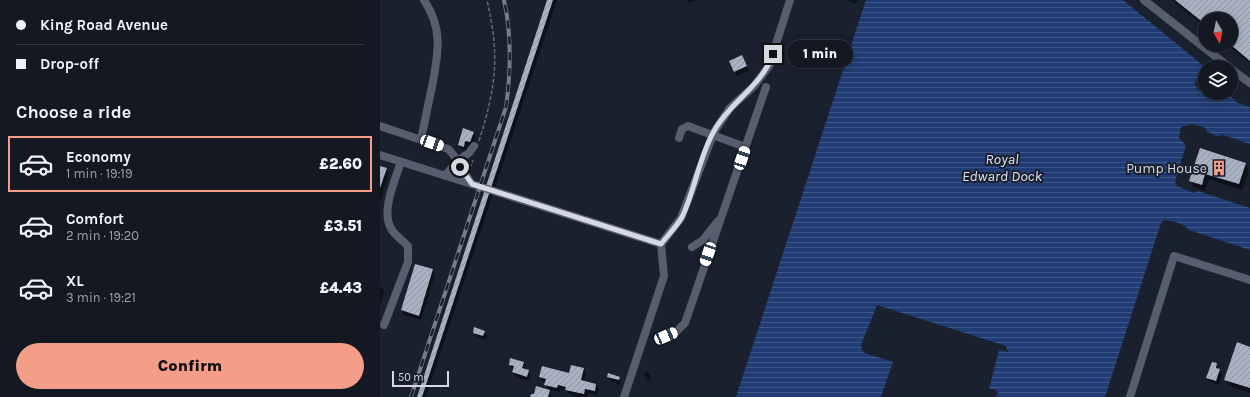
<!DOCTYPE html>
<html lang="en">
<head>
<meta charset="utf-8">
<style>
	:root { --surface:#141822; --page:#1d212a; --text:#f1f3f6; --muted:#9da0a5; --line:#333740; --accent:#f49e8a }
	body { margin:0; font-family:Karla,sans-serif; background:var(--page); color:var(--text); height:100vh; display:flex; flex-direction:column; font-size:15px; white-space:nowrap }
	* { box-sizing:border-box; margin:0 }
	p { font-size:13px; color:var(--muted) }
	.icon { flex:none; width:22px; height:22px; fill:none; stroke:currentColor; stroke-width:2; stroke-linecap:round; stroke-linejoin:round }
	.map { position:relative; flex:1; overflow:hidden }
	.details { display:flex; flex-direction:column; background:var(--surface); width:380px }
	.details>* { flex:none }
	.guide { display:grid; align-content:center; height:88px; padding:0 16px; background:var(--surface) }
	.needle { width:26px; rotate:171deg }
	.tools { position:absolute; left:818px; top:12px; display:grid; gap:8px }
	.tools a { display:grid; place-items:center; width:40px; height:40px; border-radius:50%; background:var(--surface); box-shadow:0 2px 10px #0003,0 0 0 1px var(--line); font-size:20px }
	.scale { position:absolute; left:12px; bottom:10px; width:57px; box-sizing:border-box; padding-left:4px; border:2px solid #d5d9e2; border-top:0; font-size:11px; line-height:14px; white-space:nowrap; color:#d5d9e2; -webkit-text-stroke:3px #1a202d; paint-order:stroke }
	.end { position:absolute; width:18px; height:18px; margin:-9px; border:5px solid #d5d9e2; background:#111; box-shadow:0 0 0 2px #111 }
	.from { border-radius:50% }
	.bubble { position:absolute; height:28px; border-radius:14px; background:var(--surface); box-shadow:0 2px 10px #0003,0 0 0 1px var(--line); font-size:13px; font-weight:800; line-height:28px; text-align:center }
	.car { position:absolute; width:12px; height:24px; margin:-12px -6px; border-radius:5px; box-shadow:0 0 3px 1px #0007; background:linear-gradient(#fff 24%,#345 0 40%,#fff 0 76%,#345 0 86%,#fff 0) }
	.guide b { display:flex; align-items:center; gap:14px; height:38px; font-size:15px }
	.guide b+b { border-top:1px solid var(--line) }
	.guide i { width:10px; height:10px; background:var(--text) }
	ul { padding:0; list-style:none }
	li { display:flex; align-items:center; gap:12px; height:56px; margin:0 8px 6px; padding:0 8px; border:2px solid transparent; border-radius:0px }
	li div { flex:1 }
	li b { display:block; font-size:15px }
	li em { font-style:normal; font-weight:800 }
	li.selected { border-color:var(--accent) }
	li>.icon { width:36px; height:36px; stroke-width:1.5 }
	h2 { padding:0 16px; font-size:18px; line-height:48px }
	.action { display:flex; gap:8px; margin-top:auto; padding:8px 16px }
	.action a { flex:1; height:46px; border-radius:24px; background:var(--accent); color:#111; font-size:16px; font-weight:800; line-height:46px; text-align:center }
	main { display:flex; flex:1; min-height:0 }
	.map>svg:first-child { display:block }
	.water { fill:url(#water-rules) }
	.shadow { fill:#0007 }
	.building { fill:url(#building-hatch) }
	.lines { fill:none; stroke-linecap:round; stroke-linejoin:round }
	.path { stroke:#656a75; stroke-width:1.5; stroke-dasharray:4 2; stroke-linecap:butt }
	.minor { stroke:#575f6e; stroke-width:8 }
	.rail-casing { stroke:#777c87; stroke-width:4 }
	.rail { stroke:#1a202d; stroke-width:2.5; stroke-dasharray:8; stroke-linecap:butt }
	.route { stroke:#d5d9e2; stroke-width:5 }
	.labels { text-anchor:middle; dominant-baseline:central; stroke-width:4; stroke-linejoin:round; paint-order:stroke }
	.poi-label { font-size:14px; fill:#d5d9e2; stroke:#1a202d; text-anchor:end }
	.water-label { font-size:15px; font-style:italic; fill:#dbe4f6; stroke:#1a202d }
</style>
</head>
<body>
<main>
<section class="details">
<div class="guide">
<b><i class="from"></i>King Road Avenue</b>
<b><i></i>Drop-off</b>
</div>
<h2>Choose a ride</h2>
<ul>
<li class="selected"><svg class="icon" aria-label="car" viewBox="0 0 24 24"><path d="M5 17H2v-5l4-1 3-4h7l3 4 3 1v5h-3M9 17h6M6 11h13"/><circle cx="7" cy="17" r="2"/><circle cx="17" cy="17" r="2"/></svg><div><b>Economy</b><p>1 min · 19:19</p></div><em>£2.60</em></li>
<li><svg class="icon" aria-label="car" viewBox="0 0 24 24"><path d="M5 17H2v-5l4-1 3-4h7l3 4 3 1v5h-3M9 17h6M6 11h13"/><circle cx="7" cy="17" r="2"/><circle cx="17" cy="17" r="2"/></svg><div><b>Comfort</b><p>2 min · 19:20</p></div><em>£3.51</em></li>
<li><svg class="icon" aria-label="car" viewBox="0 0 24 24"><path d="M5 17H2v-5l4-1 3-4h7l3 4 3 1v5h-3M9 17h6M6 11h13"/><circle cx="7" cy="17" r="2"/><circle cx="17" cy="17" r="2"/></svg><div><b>XL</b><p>3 min · 19:21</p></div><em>£4.43</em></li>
</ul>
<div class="action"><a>Confirm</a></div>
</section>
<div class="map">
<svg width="870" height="397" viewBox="0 0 870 397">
	<defs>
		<pattern id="water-rules" width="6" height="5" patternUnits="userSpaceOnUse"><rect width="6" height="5" fill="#213c74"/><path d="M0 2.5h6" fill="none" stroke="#405888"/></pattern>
		<pattern id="building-hatch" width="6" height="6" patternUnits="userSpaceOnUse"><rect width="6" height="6" fill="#a9b2c2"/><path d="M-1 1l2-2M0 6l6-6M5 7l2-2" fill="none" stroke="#8f96a2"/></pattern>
	</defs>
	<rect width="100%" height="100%" fill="#1a202d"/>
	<path class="water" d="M486,0H743L825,67L824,81L817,78L815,83C818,101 850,88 856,102L870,107V144L843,135L837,136L826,131V128L812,124L801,127L799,138L806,145L795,182L797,186L814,193L818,191L870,208V250L809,230C804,223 792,221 784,220L781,223L725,397H616L618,392L615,389H609L619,350L628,352L626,346L497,305L481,345L482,350L485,353L513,362L501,397H356Z"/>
	<g class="shadow">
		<polygon points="168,0 177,0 46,397 38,397"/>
		<polygon points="307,0 316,0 309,3"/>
		<polygon points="466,0 477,0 476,4"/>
		<polygon points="792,0 870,0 870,63 847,45 851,45 851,19 825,19 825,27"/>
		<polygon points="364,61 369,71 357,76 355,71"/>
		<polygon points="93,132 96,137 93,147 88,145 86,151 82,150 79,145"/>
		<polygon points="820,149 865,163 869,170 862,190 829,179 825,191 814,187 810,180"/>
		<polygon points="0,167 6,169 9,174 0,201"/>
		<polygon points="36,265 53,270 55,275 41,320 24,315 22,310"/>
		<polygon points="0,286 4,291 0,305"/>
		<polygon points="94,332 104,332 107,336 106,340 96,337"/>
		<polygon points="870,348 870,393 849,386 845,379"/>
		<polygon points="143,363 146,368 145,370 151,376 149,381 136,377 130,365"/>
		<polygon points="836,364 842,375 839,385 830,382 827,378"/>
		<polygon points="204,369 206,373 204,382 216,384 219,389 217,395 208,393 207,397 199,397 189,394 187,391 180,389 180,392 169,390 172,397 150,397 168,390 166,382 163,382 160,377 190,374"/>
		<polygon points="266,370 271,376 269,382 264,376"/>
		<polygon points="228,377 239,378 241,385 231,381"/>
	</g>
	<g class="building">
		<polygon points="167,0 173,0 42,397 37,397"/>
		<polygon points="795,0 870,0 870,61 851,45 851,19 825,19 825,24"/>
		<polygon points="362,55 367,66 354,72 349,61"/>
		<polygon points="83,128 94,132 90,142 85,141 84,147 78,145"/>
		<polygon points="820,148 866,163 859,184 825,174 822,185 809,181"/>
		<polygon points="0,166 7,168 0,188"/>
		<polygon points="35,264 53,269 39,316 21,310"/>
		<polygon points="94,327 105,331 103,336 93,333"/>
		<polygon points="857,342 870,347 870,388 844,380"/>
		<polygon points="130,358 144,362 142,368 149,370 147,377 132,372 134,366 129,365"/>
		<polygon points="832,362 837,363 836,368 840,369 836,381 826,378"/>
		<polygon points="191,365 204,368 201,380 216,384 215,391 205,389 204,394 185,390 186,387 178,385 177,388 164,385 166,379 159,377 162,366 189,373"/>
		<polygon points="228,373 240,377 239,380 227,377"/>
		<polygon points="156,386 170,390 168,397 150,397 151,394 154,394"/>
	</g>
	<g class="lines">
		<g class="path">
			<path d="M99,141C116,87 120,56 107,0"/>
			<polyline points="90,168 93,160"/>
		</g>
		<g class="minor">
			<polyline points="764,0 849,67"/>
			<polyline points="851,69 870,83"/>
			<path d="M0,126L68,149C75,154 85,175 92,184"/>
			<polyline points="299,138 302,129 308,126 365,147"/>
			<path d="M41,139C45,122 48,104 52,87C58,54 64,30 44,0"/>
			<polyline points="0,155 281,244 301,218 334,132 350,108 374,86 389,66 410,0"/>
			<polyline points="65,176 77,161 89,153 94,146"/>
			<polyline points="312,247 323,240 338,221"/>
			<path d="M4,325L28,262V246C23,241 16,236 12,230C0,213 15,180 21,162"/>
			<polyline points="286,337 296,332 305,323 386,87"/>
			<polyline points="244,397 284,276 281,244"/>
			<polyline points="750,397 794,256 870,280"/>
		</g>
		<defs>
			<path id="rail" d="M31,397L126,107C131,71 132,36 124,0"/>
		</defs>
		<use href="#rail" class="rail-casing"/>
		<use href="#rail" class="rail"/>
	</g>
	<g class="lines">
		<path class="route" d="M80,167L92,184L281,244C288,235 297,226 302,217C315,190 319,157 334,131C350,102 382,86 393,54"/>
	</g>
	<defs>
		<symbol id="building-bare" viewBox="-9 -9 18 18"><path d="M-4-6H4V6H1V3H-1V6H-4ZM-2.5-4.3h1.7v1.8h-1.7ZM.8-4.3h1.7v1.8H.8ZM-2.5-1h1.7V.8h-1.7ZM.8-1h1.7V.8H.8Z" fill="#f49e8a" stroke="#1a202d" stroke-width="2.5" paint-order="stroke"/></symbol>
	</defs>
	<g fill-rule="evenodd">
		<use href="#building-bare" x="828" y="157" width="22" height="22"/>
	</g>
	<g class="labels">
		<g class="poi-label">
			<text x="827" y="168">Pump House</text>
		</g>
		<g class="water-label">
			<text x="622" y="159">Royal<tspan x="622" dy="17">Edward Dock</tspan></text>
		</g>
	</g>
</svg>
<div class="tools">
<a><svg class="needle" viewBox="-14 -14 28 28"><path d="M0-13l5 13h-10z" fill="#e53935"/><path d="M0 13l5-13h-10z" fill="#9da0a5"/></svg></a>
<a><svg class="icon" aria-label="layers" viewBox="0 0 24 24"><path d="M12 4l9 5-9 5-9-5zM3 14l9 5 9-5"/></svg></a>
</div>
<div class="scale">50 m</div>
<i class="end from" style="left:80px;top:167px"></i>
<i class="end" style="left:393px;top:54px"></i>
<div class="bubble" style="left:407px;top:40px;width:66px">1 min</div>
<i class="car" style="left:52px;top:143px;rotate:110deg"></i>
<i class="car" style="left:362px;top:158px;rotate:19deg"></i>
<i class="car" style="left:328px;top:254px;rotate:199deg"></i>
<i class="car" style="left:286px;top:336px;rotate:67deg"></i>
</div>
</main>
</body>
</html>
